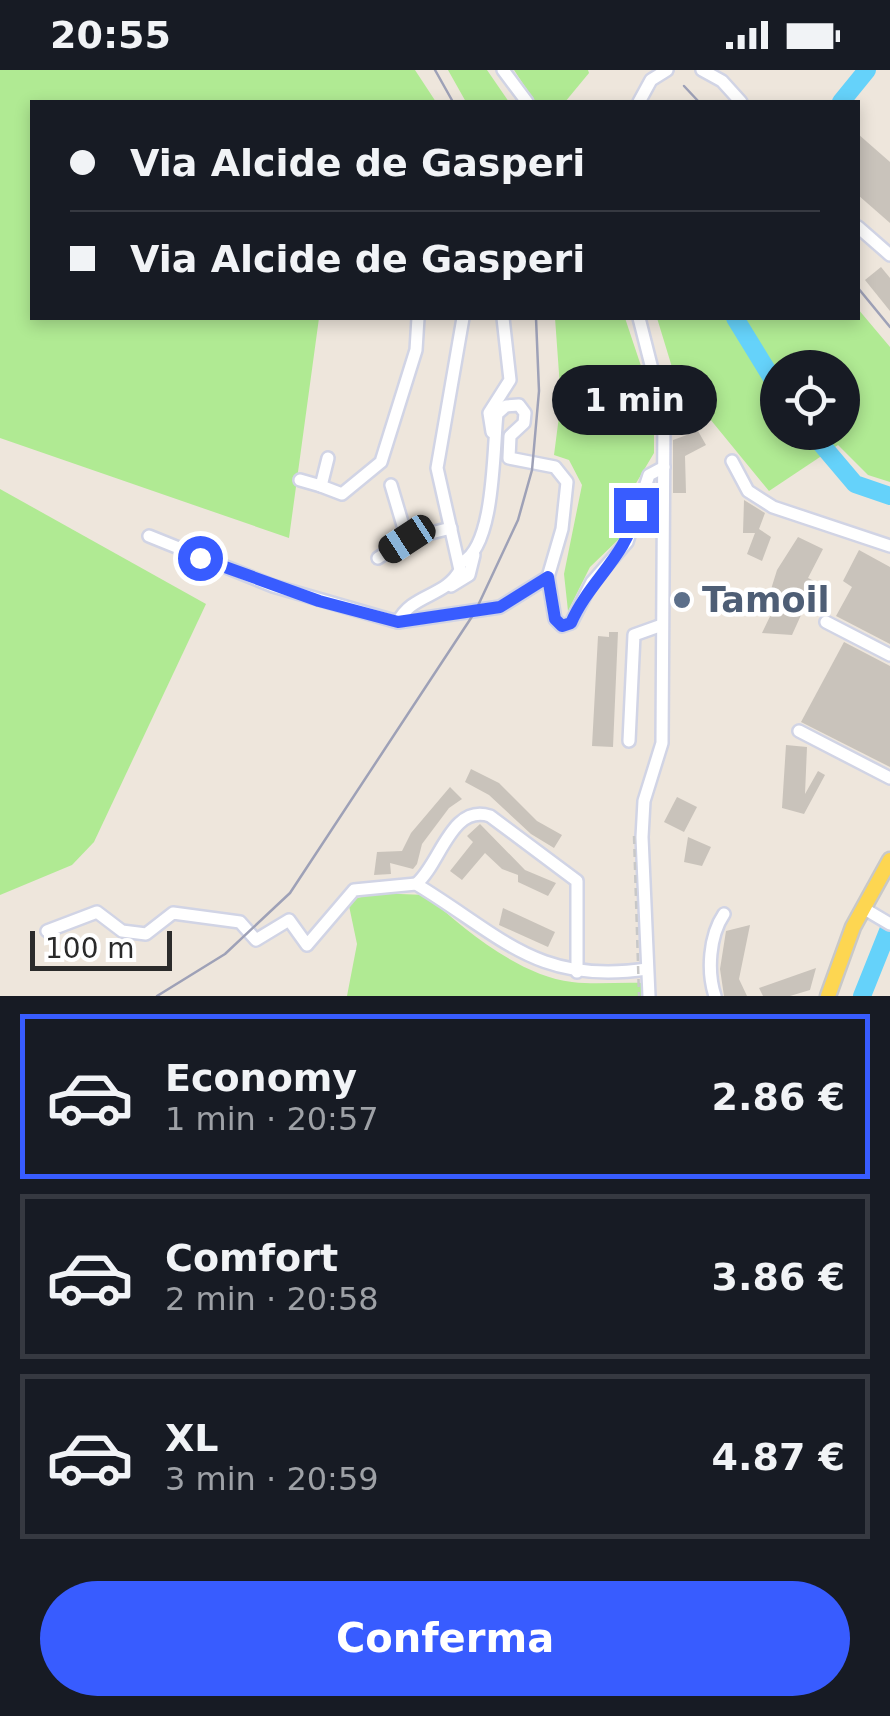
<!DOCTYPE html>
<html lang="it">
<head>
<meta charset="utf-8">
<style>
	:root { --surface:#171b24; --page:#242831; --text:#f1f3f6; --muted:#9ea1a6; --line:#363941; --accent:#385cff }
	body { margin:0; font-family:"DejaVu Sans",sans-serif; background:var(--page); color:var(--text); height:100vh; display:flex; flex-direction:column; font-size:38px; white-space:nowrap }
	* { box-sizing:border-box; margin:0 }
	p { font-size:32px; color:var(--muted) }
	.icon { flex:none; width:55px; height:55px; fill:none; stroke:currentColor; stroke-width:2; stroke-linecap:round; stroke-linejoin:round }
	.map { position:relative; height:926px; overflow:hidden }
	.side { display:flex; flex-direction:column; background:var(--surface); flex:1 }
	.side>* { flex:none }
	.banner { position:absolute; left:30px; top:30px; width:830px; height:220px; border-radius:0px; box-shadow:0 5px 15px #0003; display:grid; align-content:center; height:220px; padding:0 40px; background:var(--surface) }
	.fabs { position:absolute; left:760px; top:280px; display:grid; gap:20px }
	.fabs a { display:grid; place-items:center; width:100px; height:100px; border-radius:50%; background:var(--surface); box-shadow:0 5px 15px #0003; font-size:50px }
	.scale { position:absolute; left:30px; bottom:25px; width:142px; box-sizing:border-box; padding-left:10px; border:5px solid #2b2b2b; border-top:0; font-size:28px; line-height:35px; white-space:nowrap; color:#2b2b2b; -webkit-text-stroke:8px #fff; paint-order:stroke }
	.end { position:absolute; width:45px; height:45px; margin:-22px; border:12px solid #385cff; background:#fff; box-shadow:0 0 0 5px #fff }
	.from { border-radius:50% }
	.bubble { position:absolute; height:70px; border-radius:35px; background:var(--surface); box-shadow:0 5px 15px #0003; font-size:32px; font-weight:700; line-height:70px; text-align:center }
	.car { position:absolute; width:30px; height:60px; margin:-30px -15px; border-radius:12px; box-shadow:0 0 8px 2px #0007; background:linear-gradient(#222 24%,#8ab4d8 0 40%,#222 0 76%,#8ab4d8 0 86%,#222 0) }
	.banner b { display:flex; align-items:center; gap:35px; height:95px; font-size:38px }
	.banner b+b { border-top:2px solid var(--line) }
	.banner i { width:25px; height:25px; background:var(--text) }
	ul { padding:18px 0 0; list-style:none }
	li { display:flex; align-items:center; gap:30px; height:165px; margin:0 20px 15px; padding:0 20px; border:5px solid var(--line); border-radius:0px }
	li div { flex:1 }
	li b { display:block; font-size:38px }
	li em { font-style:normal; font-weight:700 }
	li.active { border-color:var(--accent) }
	li>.icon { width:90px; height:90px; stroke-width:1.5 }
	.primary-button { display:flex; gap:20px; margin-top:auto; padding:20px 40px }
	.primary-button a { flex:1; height:115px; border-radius:60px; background:var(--accent); color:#fff; font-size:40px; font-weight:700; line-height:115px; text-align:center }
	.status { display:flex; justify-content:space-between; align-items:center; height:70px; padding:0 50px; background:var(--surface); direction:ltr }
	.status svg { height:28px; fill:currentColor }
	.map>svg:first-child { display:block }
	.green { fill:#b0ea93; fill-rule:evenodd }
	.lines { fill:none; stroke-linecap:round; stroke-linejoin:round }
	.river { stroke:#65d2fa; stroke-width:18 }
	.building { fill:#c9c3bb }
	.minor-casing { stroke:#d1d4e5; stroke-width:16 }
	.major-casing { stroke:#c8c8c8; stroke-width:19 }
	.minor { stroke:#fff; stroke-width:11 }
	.major { stroke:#fdd651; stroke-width:14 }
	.rail { stroke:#9ea1b7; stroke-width:2.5 }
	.path-bridge { stroke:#c8c8c8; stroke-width:2.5; stroke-dasharray:8 5; stroke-linecap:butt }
	.route { stroke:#385cff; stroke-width:12 }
	.service-dot { fill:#5c6f8a; stroke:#fff; stroke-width:4 }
	.labels { text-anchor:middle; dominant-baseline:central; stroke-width:9; stroke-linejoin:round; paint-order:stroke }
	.service-label { font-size:35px; font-weight:bold; fill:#4e5e75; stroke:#fff; text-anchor:start }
</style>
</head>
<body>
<div class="status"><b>20:55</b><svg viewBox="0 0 49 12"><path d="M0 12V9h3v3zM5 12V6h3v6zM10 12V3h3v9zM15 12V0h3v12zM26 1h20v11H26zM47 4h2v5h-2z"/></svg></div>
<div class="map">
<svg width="890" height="926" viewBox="0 0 890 926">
	<rect width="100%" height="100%" fill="#eee6dc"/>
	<g class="green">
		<polygon points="0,0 415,0 436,32 32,32 32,248 319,248 289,468 0,368"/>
		<polygon points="448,0 487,0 509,32 466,32"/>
		<polygon points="514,0 588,0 589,3 565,32 535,32"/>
		<path d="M858,239L890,277V412L868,405L838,375L769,421L710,349L689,353L657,248H858ZM778,298H842V362H778Z"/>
		<polygon points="555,248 625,248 654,335 654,383 629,425 620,468 590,497 568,541 564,504 582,415 569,390 554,385 561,331"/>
		<polygon points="0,419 206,534 94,772 72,795 0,825"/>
		<path d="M374,823L426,825C465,860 518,905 572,912C595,915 619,912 642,913V926H347L357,874L348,831Z"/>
	</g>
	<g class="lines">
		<g class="river">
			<polyline points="841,32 867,0"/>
			<polyline points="735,248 778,318"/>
			<polyline points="811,362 855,414 890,426"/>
			<polyline points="862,926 890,856"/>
		</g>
	</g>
	<g class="building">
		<polygon points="858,64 890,92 890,153 858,125"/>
		<polygon points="881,197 890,208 890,241 865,210"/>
		<polygon points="698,361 706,375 685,386 686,423 673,423 673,370"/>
		<polygon points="744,430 765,443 759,459 771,467 762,491 747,484 755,463 743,463"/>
		<polygon points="798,467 823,479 808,508 816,512 792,565 762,563 774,538 768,529 777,500"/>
		<polygon points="859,480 890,497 890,574 836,546 852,517 843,511"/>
		<polygon points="609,562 618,562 613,677 592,676 598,566 609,567"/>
		<polygon points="844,572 890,596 890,697 801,652"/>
		<polygon points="786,675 807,677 805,724 818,701 825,705 804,744 782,738"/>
		<polygon points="471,699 499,713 537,751 562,765 554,778 531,764 489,725 465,712"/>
		<polygon points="450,717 462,729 449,738 422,774 417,794 413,799 390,793 391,804 374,805 377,782 402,781 411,763"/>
		<polygon points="677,727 697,737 684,762 664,752"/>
		<polygon points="480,754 525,800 556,813 548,826 518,812 518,805 502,799 485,783 462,810 450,801 473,772 467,766"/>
		<polygon points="688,767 711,777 702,796 684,792"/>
		<polygon points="503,838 555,862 548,877 499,855"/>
		<polygon points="750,855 739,909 747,926 724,926 720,899 726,861"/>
		<polygon points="816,898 810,920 790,926 763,926 759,918"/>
	</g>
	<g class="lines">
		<defs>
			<g id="minor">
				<polyline points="503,0 527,32"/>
				<polyline points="702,0 722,11 741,32"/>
				<polyline points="639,32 651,10 667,0"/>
				<polyline points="858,157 890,185"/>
				<polyline points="639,248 664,346 662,673 644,731 642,767 649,926"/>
				<polyline points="492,362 489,343 510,310 503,248"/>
				<polyline points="328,388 321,416 342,424 381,392 416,280 418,248"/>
				<polyline points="732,391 748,421 773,437 890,476"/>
				<polyline points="300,410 321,416"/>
				<polyline points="391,415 407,469"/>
				<polyline points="149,466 273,516 398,552 500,537 548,507 555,549 562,556 571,553 592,512 627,472 649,405 664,397"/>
				<polyline points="378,488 407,469 451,458"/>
				<path d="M462,492C495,476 493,379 497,344L506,336L519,335L525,343L524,353L510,366L509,388L555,397L567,412L562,459L548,507"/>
				<polyline points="451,516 469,505 474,485"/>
				<path d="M398,552C411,524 446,527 460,500L437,398L463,248"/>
				<polyline points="826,552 890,585"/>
				<polyline points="799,661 890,708"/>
				<polyline points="629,671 634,565 662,555"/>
				<path d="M416,814C440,795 451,733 490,746L577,811V902"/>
				<polyline points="863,838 890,854"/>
				<path d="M47,861L97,842L122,861L146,864L173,843L240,852L256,870L289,850L307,875L354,820L416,814C502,866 537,915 647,899"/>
				<path d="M715,926C707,902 709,866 724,844"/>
			</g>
			<polyline id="major" points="828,926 853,857 890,790"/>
		</defs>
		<use href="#minor" class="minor-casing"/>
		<use href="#major" class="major-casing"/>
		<use href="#minor" class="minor"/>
		<use href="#major" class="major"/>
		<g class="rail">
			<polyline points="435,0 453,32"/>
			<polyline points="684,16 699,32"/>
			<polyline points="858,218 890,257"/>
			<polyline points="157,926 225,884 290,823 475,542 518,450 532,400 539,321 536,248"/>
		</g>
		<polyline class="path-bridge" points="634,766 639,926"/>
	</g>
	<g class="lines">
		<path class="route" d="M200,488L319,531L398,552L500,537L548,507L555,549L562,556L571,553C589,511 628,485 636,440"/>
	</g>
	<circle class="service-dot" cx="682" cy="530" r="10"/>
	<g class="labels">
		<g class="service-label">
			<text x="702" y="530">Tamoil</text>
		</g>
	</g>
</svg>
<div class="fabs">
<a><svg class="icon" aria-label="locate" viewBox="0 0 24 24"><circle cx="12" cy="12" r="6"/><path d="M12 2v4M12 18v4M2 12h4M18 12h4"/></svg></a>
</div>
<div class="scale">100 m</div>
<i class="end from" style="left:200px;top:488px"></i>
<i class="end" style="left:636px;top:440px"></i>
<div class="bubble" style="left:552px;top:295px;width:165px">1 min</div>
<i class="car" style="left:407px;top:469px;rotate:237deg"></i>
<div class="banner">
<b><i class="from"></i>Via Alcide de Gasperi</b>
<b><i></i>Via Alcide de Gasperi</b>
</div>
</div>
<section class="side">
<ul>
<li class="active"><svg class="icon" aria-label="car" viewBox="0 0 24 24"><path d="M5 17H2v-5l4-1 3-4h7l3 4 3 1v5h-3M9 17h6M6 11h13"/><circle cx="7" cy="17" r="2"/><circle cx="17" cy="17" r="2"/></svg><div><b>Economy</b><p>1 min · 20:57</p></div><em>2.86 €</em></li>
<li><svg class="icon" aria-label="car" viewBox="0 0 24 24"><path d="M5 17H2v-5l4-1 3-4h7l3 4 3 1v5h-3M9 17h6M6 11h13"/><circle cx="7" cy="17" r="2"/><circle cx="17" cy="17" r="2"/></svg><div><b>Comfort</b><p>2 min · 20:58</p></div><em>3.86 €</em></li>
<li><svg class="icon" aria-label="car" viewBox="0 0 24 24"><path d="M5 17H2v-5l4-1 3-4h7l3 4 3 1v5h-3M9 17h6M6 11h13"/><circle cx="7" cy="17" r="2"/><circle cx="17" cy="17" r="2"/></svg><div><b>XL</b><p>3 min · 20:59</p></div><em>4.87 €</em></li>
</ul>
<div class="primary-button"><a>Conferma</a></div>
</section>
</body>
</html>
